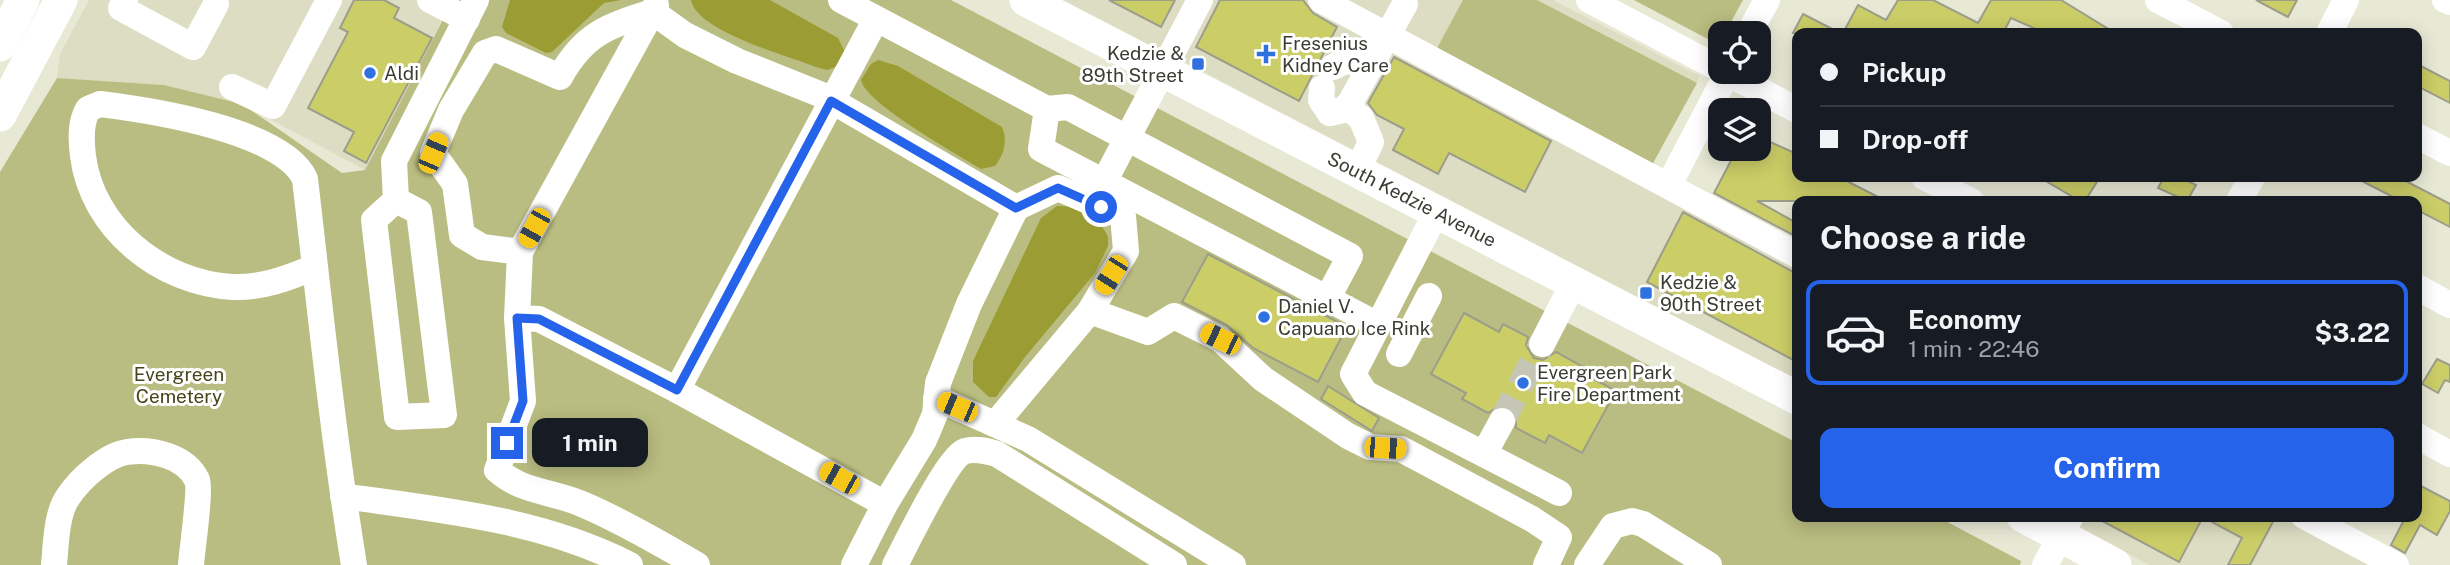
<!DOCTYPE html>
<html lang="en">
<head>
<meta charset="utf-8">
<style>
	:root { --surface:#171b24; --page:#242831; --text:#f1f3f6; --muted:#9ea1a6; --line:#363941; --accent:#2563eb }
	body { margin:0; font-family:"Public Sans",sans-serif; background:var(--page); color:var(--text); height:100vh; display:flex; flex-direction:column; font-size:26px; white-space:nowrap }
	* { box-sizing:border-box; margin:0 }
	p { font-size:23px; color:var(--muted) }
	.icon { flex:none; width:38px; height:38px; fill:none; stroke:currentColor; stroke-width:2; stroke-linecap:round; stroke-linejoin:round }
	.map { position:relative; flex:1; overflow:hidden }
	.drawer { position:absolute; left:1792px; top:196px; width:630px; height:326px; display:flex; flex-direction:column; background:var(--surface); border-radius:14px; box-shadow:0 4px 18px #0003 }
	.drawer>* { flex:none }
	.top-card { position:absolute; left:1792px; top:28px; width:630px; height:154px; border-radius:14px; box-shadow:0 4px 18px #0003; display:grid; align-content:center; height:154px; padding:0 28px; background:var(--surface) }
	.buttons { position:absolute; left:1708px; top:21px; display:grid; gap:14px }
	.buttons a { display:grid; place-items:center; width:63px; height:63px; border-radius:14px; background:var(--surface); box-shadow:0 4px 18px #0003; font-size:35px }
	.end { position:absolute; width:32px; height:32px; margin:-16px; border:9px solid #2563eb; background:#fff; box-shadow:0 0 0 4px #fff }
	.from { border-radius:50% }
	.bubble { position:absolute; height:49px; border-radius:14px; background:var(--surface); box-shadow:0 4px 18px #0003; font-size:23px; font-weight:700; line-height:49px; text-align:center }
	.car { position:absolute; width:21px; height:42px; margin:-21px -10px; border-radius:9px; box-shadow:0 0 5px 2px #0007; background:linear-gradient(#f5c518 24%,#345 0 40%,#f5c518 0 76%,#345 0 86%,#f5c518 0) }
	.top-card b { display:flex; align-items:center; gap:24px; height:66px; font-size:26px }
	.top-card b+b { border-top:2px solid var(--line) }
	.top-card i { width:18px; height:18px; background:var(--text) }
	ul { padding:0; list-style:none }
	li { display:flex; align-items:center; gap:21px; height:105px; margin:0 14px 10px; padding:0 14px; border:4px solid var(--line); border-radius:14px }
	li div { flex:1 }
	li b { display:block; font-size:26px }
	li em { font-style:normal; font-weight:700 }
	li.current { border-color:var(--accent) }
	li>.icon { width:63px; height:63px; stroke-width:1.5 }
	h2 { padding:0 28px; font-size:32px; line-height:84px }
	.primary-button { display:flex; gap:14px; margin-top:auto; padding:14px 28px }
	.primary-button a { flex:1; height:80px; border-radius:14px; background:var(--accent); color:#fff; font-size:28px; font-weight:700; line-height:80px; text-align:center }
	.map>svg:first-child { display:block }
	.built { fill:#dcddc2 }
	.green { fill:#babd81 }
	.water { fill:#9b9c33 }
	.building { fill:#cbcd67; stroke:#9c9d8b; stroke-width:2 }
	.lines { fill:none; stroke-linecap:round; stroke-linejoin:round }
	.minor-tunnel { stroke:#c5c6b5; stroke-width:26; stroke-dasharray:26 13; stroke-linecap:butt }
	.minor { stroke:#fff; stroke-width:26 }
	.major { stroke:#fff; stroke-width:33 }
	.route { stroke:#2563eb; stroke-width:9 }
	.poi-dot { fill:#2f71df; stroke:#fff; stroke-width:2.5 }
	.labels { text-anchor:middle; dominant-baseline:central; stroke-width:6; stroke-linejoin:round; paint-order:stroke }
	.poi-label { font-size:19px; fill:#3b3c34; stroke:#fff; text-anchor:start }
	.street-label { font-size:19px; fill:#3b3c34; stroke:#fff }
	.park-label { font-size:19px; fill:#45461b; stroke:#fff }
</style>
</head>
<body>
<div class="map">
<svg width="2450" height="565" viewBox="0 0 2450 565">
	<rect width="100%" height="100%" fill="#e8e9d5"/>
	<g class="built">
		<polygon points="89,0 452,0 365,170 242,104 164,85 57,78 60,54"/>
		<polygon points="1063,0 1188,0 1161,51"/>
		<polygon points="1213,0 1553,0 1700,76 1647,174 1797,255 1797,381 1181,60"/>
		<polygon points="2086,516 2304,516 2396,565 2149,565 2080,527"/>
	</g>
	<g class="green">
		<polygon points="453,0 951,0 1797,443 1797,516 1936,516 2021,561 2020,565 0,565 0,172 57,78 164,85 242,104 342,173 365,170"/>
		<polygon points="1463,0 1537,0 1697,83 1652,165 1435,52"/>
		<polygon points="1634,0 1743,0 1725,33 1720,33 1719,45"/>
	</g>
	<g class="water">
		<polygon points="510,0 621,0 604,3 552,52 546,53 506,33 502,27"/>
		<path d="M691,0H770L838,38L845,52L838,66L827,70L816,67C788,56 696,31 691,0Z"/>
		<path d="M878,60L898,66L1002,127C1008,140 1004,155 995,166L981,169C957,154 866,104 861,80L871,64Z"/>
		<path d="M1057,206C1078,205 1100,217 1108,237V246L1095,273L1025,357L996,397H989L973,382V361L1041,218Z"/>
	</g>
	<g class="building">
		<polygon points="354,0 384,0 399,8 394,18 432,38 366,163 344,151 354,132 308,108 348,32 340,28"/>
		<polygon points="1109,0 1175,0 1161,27"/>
		<polygon points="1220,0 1303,0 1313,13 1337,27 1299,101 1196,47"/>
		<polygon points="1898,0 1933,0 1978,23 1991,0 2061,0 2115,33 2045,33 2011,18 2003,33 1843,33 1858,5 1886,20"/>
		<polygon points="2256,0 2297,0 2288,17"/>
		<polygon points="1803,14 1840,33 1793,33"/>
		<polygon points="1394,57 1551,141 1525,192 1449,153 1438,174 1393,150 1404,129 1377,115 1368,103"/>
		<polygon points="2417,64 2450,81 2450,103 2417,86"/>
		<polygon points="1759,137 1797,154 1797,177 1839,177 1886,201 1757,201 1797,223 1795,236 1714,193 1737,149 1759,149"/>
		<polygon points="2039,177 2100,177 2085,201 2080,201"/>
		<polygon points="2164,177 2180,177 2196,185 2187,201 2158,188"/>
		<polygon points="2354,177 2398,177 2425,191 2450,204 2450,227 2417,210 2417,201 2401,201"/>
		<polygon points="1683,212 1797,274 1797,362 1647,282"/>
		<polygon points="1208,254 1347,327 1318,382 1253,348 1227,325 1182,302"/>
		<polygon points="1464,313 1499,332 1503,324 1528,337 1526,345 1534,358 1543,360 1556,352 1583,367 1581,372 1616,391 1582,453 1549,435 1545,443 1516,428 1516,413 1510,408 1501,405 1488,413 1462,399 1466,393 1431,374"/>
		<polygon points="2437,359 2450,365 2450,382 2445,380 2438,393 2422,384"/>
		<polygon points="1328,386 1379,418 1372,431 1321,399"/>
		<polygon points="2417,484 2450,501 2450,511 2437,535 2420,525 2405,553 2391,545 2406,516 2417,516"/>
		<polygon points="2093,516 2276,516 2250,565 2228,565 2242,538 2203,517 2179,562"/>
	</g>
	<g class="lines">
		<polyline class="minor-tunnel" points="1502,421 1542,344"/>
		<g class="minor">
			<polyline points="125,0 121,8 193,47 216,4"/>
			<polyline points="430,0 467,19"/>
			<polyline points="841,0 1047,109 1068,107 1350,256 1327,299"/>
			<polyline points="1321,0 1797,255"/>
			<polyline points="1589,0 1720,69"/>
			<polyline points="2158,0 2221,33"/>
			<polyline points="2445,0 2450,2"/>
			<path d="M653,12C608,25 583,35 560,77L496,49L485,53L451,110L433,153L455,184L462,235L482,247L520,252L517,318L523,401L497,470C521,492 552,491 582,504C622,521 660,543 697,565"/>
			<polyline points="653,12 685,35 737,61 822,95 1016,208 1058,188 1123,216 1126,251 1090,311 996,423"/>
			<polyline points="1749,33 1767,0"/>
			<polyline points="2329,33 2346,0"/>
			<polyline points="1333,67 1347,60 1369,68"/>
			<polyline points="1725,72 1797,110"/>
			<polyline points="232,87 273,106 329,0"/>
			<polyline points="1322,88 1321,100 1330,113"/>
			<polyline points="1347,107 1361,118 1371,142 1357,171"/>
			<polyline points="1047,109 1041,149 1378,325"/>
			<polyline points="1330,113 1343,110 1350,103 1405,4"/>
			<polyline points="2417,136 2450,153"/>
			<polyline points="1674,175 1728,72"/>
			<polyline points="1924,177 1971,201"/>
			<polyline points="1104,182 1200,0"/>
			<polygon points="396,200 419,212 444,415 397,417 374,220"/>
			<polyline points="396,200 394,161 476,0"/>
			<polyline points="2239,201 2252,177"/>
			<polyline points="1437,211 1353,374 1365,393 1559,493"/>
			<polyline points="520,252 656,5"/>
			<path d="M315,267C288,278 263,288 233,287C160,283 92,228 83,156C81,140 80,123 88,109L100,104C149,110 283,130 305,179C320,308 333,437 354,565"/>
			<polyline points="2417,287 2450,305"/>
			<polyline points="1090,311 1148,332 1174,316 1220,339 1263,379 1348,436 1370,447 1401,449 1532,519 1559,537 1546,565"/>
			<polyline points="517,318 539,319 677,390 885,504"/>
			<polyline points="1542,344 1574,282"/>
			<polyline points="1399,354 1429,296"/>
			<polyline points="677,390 876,19"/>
			<polyline points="936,398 1028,439 1233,565"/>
			<polyline points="2417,436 2450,454"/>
			<polyline points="1484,454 1502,421"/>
			<path d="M343,496C440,510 541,519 630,565"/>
			<polyline points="2304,516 2396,565"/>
			<path d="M54,565C56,545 56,514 68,497C79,480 106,455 127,452C151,448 186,456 197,480C201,490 192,550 191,565"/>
			<polyline points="854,565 885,504 924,440 935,414 938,383 969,304 1016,208"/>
			<path d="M895,565C906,544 948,457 965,451C976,448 987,451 997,454L1174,565"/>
			<polyline points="1587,565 1613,526 1632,521 1643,524 1709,565"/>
			<polyline points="2045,565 2071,516"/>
		</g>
		<g class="major">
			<polyline points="1026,0 1797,398"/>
			<polyline points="0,45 23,0"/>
			<polyline points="0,115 61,0"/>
			<polyline points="2023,516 2115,565"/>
		</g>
	</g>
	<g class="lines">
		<polyline class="route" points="507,443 523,401 517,318 539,319 677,390 831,101 1016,208 1058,188 1101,207"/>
	</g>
	<g class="poi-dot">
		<path d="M1262.5 43.5h7v7h7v7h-7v7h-7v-7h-7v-7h7z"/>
		<rect x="1191" y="57" width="14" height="14" rx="3.5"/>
		<circle cx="370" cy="73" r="7"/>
		<rect x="1639" y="286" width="14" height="14" rx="3.5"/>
		<circle cx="1264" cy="317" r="7"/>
		<circle cx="1523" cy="383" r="7"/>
	</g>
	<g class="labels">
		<g class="poi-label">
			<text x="1282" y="43">Fresenius<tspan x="1282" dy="22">Kidney Care</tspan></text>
			<text x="1184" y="53" text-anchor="end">Kedzie &amp;<tspan x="1184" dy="22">89th Street</tspan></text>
			<text x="384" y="73">Aldi</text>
			<text x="1660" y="282">Kedzie &amp;<tspan x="1660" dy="22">90th Street</tspan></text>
			<text x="1278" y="306">Daniel V.<tspan x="1278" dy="22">Capuano Ice Rink</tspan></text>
			<text x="1537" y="372">Evergreen Park<tspan x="1537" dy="22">Fire Department</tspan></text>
		</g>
		<g class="street-label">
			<text transform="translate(1412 199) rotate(27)">South Kedzie Avenue</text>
		</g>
		<g class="park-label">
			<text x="179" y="374">Evergreen<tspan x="179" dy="22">Cemetery</tspan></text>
		</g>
	</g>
</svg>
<div class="buttons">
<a><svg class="icon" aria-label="locate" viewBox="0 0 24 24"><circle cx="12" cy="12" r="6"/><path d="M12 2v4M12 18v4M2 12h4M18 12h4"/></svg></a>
<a><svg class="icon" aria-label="layers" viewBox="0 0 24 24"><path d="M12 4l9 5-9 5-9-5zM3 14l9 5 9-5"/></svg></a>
</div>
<i class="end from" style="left:1101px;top:207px"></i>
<i class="end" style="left:507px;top:443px"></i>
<div class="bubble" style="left:532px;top:418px;width:116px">1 min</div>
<i class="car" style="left:433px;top:153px;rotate:23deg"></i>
<i class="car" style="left:534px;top:228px;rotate:209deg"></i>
<i class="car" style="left:1111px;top:275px;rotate:212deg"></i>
<i class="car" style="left:1220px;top:339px;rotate:296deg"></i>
<i class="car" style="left:957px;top:407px;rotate:293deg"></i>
<i class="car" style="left:1385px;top:448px;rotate:93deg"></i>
<i class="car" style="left:839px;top:478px;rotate:299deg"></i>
<div class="top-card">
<b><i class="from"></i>Pickup</b>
<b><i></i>Drop-off</b>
</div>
<section class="drawer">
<h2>Choose a ride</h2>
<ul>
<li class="current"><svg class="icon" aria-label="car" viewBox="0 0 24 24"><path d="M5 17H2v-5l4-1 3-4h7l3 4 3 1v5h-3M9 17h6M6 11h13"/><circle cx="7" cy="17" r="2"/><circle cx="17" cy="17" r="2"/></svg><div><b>Economy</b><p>1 min · 22:46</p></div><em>$3.22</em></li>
</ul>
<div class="primary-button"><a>Confirm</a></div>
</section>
</div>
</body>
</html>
